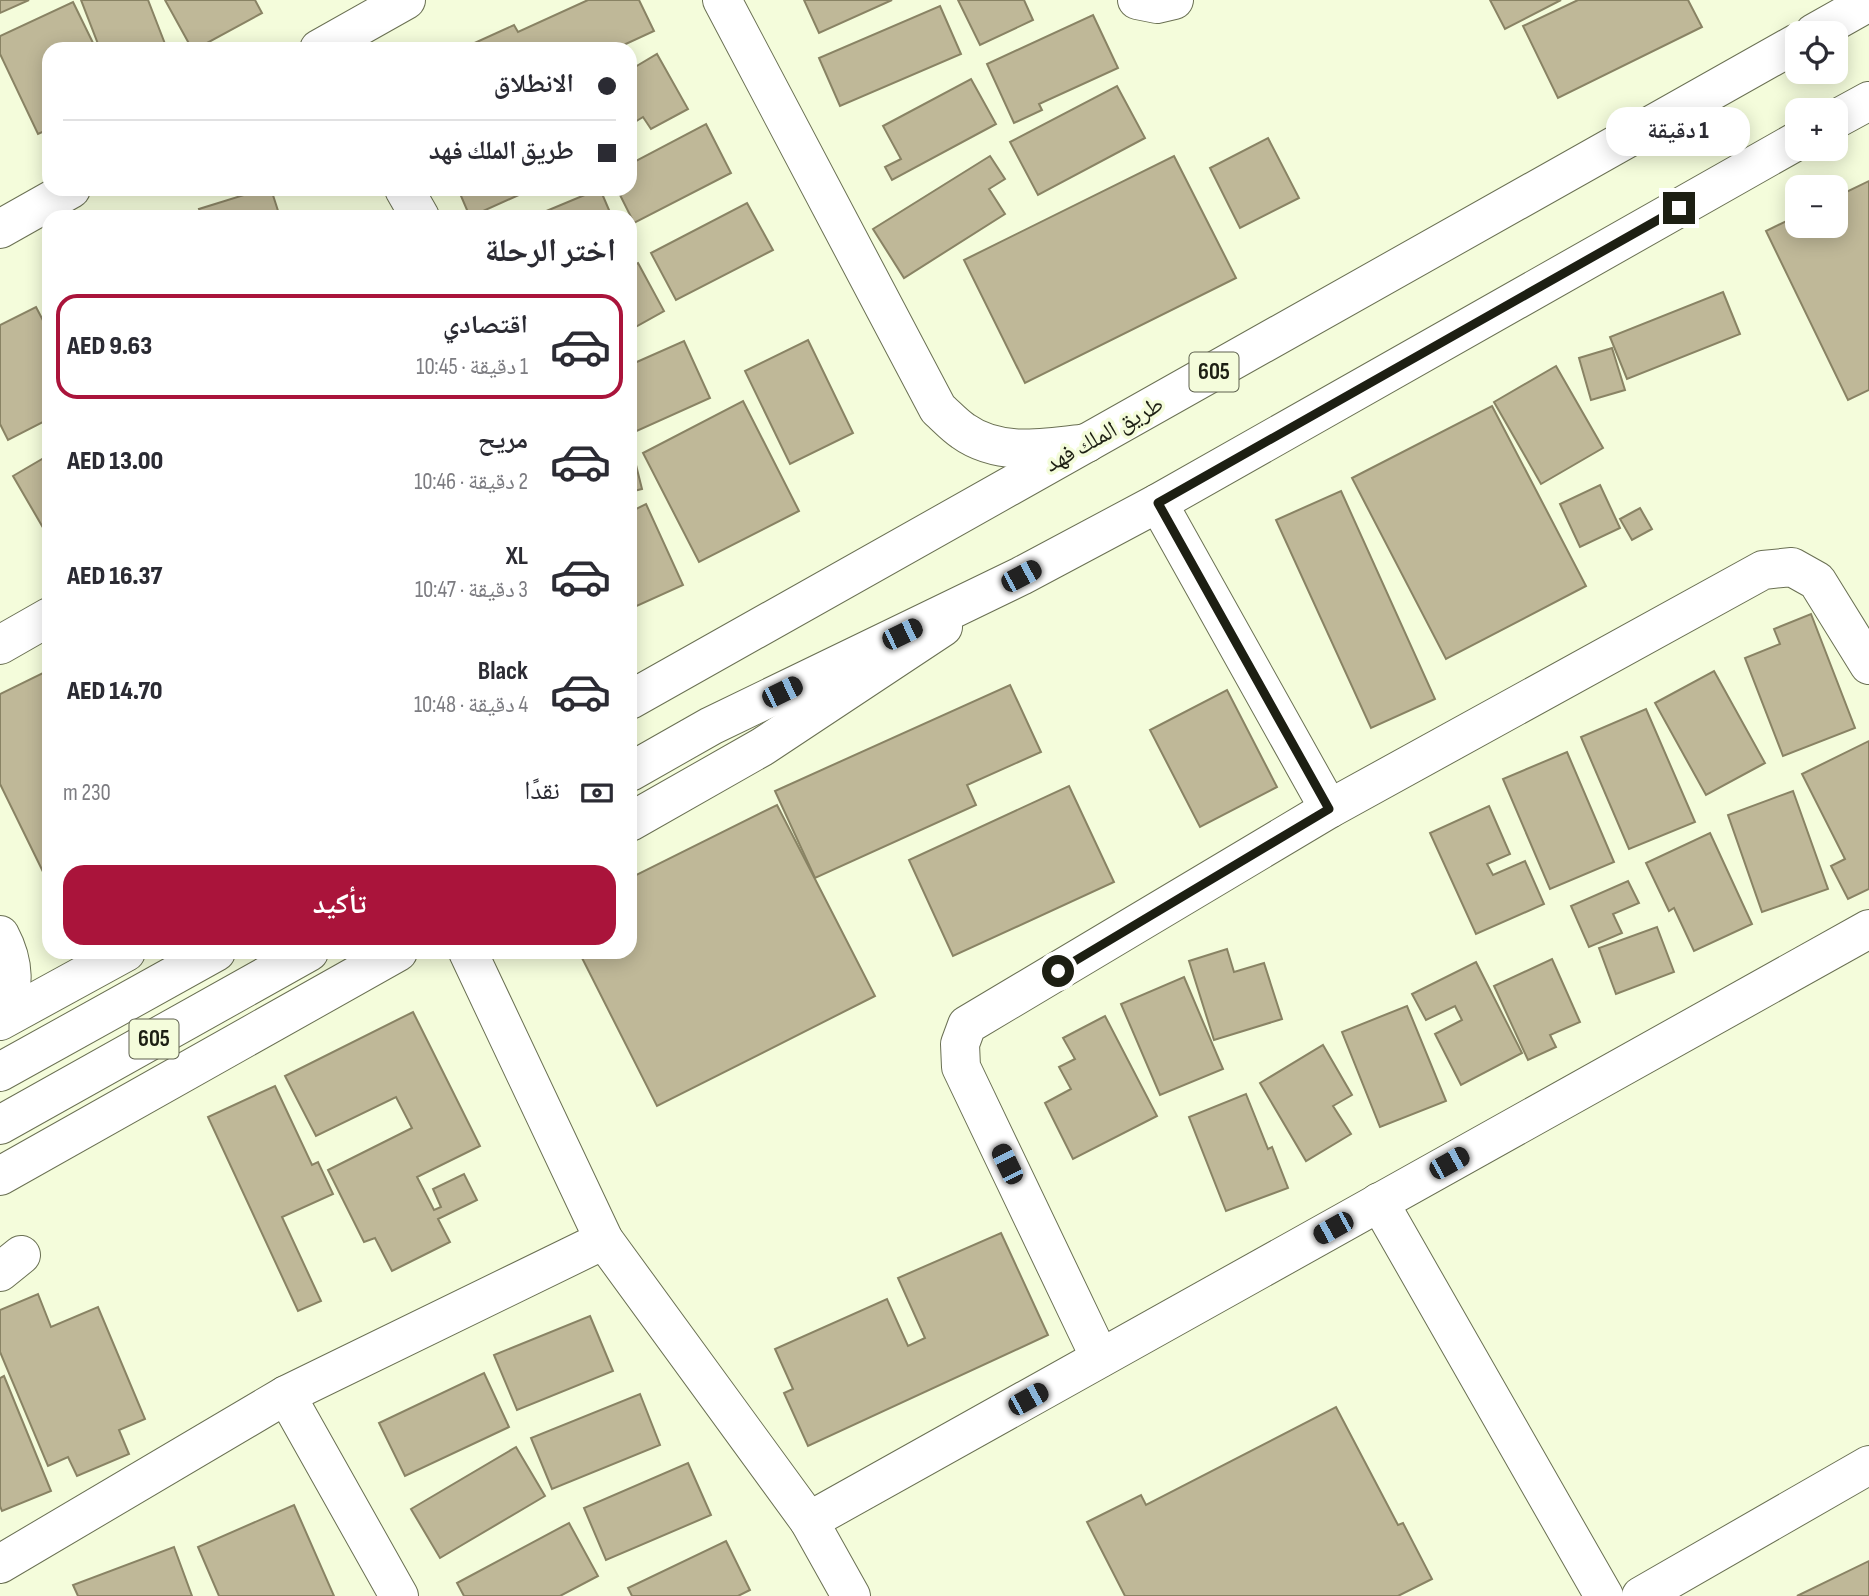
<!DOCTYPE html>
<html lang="ar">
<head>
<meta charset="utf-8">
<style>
	:root { --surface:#fff; --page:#f2f2f3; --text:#2b2b33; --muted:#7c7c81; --line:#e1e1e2; --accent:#aa143b }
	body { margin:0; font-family:"Sofia Sans Condensed","Noto Naskh Arabic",sans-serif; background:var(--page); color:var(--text); direction:rtl; height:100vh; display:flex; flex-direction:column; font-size:26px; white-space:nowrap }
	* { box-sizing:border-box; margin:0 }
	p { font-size:23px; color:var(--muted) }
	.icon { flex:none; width:38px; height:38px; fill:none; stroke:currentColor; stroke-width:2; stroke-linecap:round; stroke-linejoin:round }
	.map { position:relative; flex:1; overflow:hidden; direction:ltr }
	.drawer { position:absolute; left:42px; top:210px; width:595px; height:749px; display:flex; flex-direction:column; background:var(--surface); border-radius:21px; box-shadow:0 4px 18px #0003; direction:rtl }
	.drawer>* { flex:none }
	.guide { position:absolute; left:42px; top:42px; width:595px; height:154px; border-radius:21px; box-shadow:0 4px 18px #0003; direction:rtl; display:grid; align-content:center; height:154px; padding:0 21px; background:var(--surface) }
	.controls { position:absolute; left:1785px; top:21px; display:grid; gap:14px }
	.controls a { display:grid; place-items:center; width:63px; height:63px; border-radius:14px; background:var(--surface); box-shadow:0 4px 18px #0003; font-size:35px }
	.end { position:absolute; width:32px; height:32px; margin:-16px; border:9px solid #1d1f13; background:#fff; box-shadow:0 0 0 4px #fff }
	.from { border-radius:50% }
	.bubble { position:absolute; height:49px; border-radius:21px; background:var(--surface); box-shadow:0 4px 18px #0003; font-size:23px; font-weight:800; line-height:49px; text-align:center; direction:rtl }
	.car { position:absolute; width:21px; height:42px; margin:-21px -10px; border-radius:9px; box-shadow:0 0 5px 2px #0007; background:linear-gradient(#222 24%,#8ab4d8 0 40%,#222 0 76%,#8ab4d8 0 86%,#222 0) }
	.guide b { display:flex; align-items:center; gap:24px; height:66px; font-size:26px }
	.guide b+b { border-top:2px solid var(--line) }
	.guide i { width:18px; height:18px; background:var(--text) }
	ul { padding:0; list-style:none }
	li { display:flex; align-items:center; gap:21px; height:105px; margin:0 14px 10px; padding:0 7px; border:4px solid transparent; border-radius:21px }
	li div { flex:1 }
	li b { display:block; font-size:26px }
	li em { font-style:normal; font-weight:800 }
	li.on { border-color:var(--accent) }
	li>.icon { width:63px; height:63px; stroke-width:1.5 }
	h2 { padding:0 21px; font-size:32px; line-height:84px }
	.pay { display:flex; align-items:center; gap:18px; height:77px; padding:0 21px; font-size:26px }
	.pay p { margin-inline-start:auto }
	.action { display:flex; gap:14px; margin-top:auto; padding:14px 21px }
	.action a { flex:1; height:80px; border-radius:21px; background:var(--accent); color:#fff; font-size:28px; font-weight:800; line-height:80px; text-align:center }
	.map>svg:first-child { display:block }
	.building { fill:#bfb898; stroke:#898364; stroke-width:2 }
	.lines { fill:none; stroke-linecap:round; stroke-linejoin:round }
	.minor-casing { stroke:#6a7053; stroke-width:40 }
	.major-casing { stroke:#6a7053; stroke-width:40 }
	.highway-casing { stroke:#6a7053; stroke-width:40 }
	.minor { stroke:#fff; stroke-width:38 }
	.major { stroke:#fff; stroke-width:38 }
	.highway { stroke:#fff; stroke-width:38 }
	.route { stroke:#1d1f13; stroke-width:9 }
	.labels { text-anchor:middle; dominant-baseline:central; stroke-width:7; stroke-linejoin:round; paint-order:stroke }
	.shield { fill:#f4fcdb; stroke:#5e614f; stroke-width:2 }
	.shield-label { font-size:23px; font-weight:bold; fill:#1d1f13 }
	.street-label { font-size:24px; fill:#1d1f13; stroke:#f4fcdb }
</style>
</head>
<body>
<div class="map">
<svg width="1869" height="1596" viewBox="0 0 1869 1596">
	<rect width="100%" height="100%" fill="#f4fcdb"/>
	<g class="building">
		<polygon points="0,0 29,0 0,13"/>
		<polygon points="81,0 148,0 167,49 100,49"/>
		<polygon points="165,0 255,0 262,13 196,49 192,49"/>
		<polygon points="588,0 639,0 654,31 615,49 472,49 470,45 514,25 518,32"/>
		<polygon points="804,0 892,0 819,33"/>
		<polygon points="958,0 1024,0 1033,20 980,45"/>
		<polygon points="1490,0 1561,0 1505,29"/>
		<polygon points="1578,0 1688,0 1702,27 1558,98 1523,26"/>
		<polygon points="73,2 96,49 49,49 49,129 38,134 0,54 0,36"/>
		<polygon points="940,6 961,54 840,106 819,58"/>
		<polygon points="1093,15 1118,68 1039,104 1042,110 1014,123 987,64"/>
		<polygon points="657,54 688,109 651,129 643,117 630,125 630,70"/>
		<polygon points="971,79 996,124 892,180 885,167 901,159 883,126"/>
		<polygon points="1117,86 1145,138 1038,195 1010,142"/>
		<polygon points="706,124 731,173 634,223 617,189 630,189 630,164"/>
		<polygon points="1268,138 1299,198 1240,228 1210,168"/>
		<polygon points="990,156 1005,179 989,189 1005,214 904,278 873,229"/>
		<polygon points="1174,156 1236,278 1025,383 964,260"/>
		<polygon points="1869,181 1869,390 1848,400 1766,231 1797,216 1797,226 1836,226 1836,197"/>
		<polygon points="263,189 271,189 280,217 202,217 199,209"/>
		<polygon points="458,189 532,189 470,217"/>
		<polygon points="600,189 612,217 532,217 599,189"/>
		<polygon points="747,203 773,250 676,300 651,253"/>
		<polygon points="638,263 664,311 630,330 630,267"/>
		<polygon points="1723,292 1740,334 1627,379 1610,337"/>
		<polygon points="36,307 49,332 49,419 8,440 0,424 0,325"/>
		<polygon points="808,340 853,433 790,464 745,371"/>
		<polygon points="684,341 710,398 630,434 630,365"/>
		<polygon points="1612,348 1625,390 1591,400 1579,358"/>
		<polygon points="1556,366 1603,448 1541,484 1494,402"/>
		<polygon points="743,401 799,511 699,562 643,453"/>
		<polygon points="1492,406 1586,586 1446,659 1352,478"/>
		<polygon points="49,455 49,538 13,476"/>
		<polygon points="634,457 642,489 630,492 630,458"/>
		<polygon points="1600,485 1620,528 1580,547 1560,504"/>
		<polygon points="1341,491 1435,699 1371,728 1276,520"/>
		<polygon points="646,504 683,585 630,609 630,512"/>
		<polygon points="1640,508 1652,529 1632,540 1620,519"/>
		<polygon points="1811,614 1855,728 1783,756 1745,658 1780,644 1774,629"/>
		<polygon points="49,670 49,884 0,784 0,694"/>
		<polygon points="1714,671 1765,763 1706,795 1655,703"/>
		<polygon points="1010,685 1041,752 967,785 976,805 815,878 775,791"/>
		<polygon points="1227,690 1277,787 1200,827 1150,730"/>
		<polygon points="1646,709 1695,822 1629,849 1581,737"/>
		<polygon points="1869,741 1869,889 1848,899 1831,866 1845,859 1802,774"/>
		<polygon points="1567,752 1614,862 1550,889 1503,779"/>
		<polygon points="1069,786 1114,882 953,956 909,860"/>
		<polygon points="1793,791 1828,889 1762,912 1728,815"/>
		<polygon points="777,805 875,996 657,1106 579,952 630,952 630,878"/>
		<polygon points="1489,806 1510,854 1487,864 1493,875 1525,861 1544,904 1476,934 1430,833"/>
		<polygon points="1710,833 1752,924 1694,951 1674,908 1669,911 1646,863"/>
		<polygon points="1628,881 1639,903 1613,914 1622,933 1589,947 1571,906"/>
		<polygon points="1657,927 1674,972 1616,994 1599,948"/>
		<polygon points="1227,949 1234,972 1264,963 1282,1019 1214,1040 1189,961"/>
		<polygon points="1552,959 1580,1022 1550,1035 1556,1047 1528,1060 1494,986"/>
		<polygon points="1476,962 1522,1053 1461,1085 1435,1034 1462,1020 1455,1006 1426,1020 1412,994"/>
		<polygon points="1184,977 1223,1069 1160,1095 1121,1004"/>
		<polygon points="1407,1006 1446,1101 1380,1127 1342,1032"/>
		<polygon points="413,1012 480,1146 417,1177 434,1210 441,1207 433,1189 464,1174 477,1200 438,1219 450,1242 392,1271 375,1238 364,1242 328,1170 412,1128 396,1097 316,1136 285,1076"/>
		<polygon points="1105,1016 1157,1116 1073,1159 1045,1103 1071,1089 1059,1067 1075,1059 1063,1038"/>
		<polygon points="1323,1045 1352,1095 1333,1106 1351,1134 1306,1161 1260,1083"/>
		<polygon points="275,1086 312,1165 318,1162 333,1194 282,1217 321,1301 298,1311 208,1117"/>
		<polygon points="1246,1094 1268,1149 1272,1147 1288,1188 1226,1211 1189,1117"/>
		<polygon points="1001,1233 1048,1335 808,1446 784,1393 793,1389 775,1349 887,1299 908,1346 925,1338 898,1278"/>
		<polygon points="38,1294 51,1327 98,1307 145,1419 119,1430 129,1454 77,1476 68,1457 48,1466 0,1352 0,1310"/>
		<polygon points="590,1316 613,1371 517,1410 494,1355"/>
		<polygon points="484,1373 509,1427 405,1476 379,1423"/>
		<polygon points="4,1376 51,1491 2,1511 0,1506 0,1378"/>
		<polygon points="640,1394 660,1445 552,1489 531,1438"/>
		<polygon points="1336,1407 1398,1525 1403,1523 1432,1579 1398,1596 1125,1596 1087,1522 1141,1495 1146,1505"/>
		<polygon points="516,1447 545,1496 440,1558 411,1509"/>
		<polygon points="688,1463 711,1515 606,1560 584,1508"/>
		<polygon points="294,1505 334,1596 219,1596 198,1547"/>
		<polygon points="569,1523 598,1576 560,1596 464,1596 457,1583"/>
		<polygon points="726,1541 750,1590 738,1596 632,1596 628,1588"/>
		<polygon points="174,1547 192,1596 78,1596 73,1585"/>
		<polygon points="1869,1561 1869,1596 1797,1596"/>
	</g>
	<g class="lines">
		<defs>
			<g id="minor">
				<path d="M722,0L938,409C946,416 954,425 963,431C999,457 1046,448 1087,443"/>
				<polyline points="1137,0 1157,4 1174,0"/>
				<polyline points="319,49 406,0"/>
				<polyline points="404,189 420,217"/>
				<polyline points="0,229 71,189"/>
				<polyline points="1158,503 1329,809"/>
				<polyline points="0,645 49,617"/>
				<path d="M0,935C14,961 17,990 0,1016"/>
				<polyline points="468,952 604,1240 809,1521 851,1596"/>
				<polyline points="1379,1202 1604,1596"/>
				<polyline points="0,1272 21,1255"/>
				<polyline points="1100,1358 961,1067 960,1044 967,1025 1329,809 1763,570 1792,567 1817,581 1869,665"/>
				<polyline points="286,1395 399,1596"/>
				<polyline points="809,1521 1869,929"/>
				<polyline points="0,1564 286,1395 604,1240"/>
				<polyline points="1641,1596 1869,1465"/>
			</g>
			<g id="major">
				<polyline points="630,822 762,747 943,627"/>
				<polyline points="0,1021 126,952"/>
				<polyline points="0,1176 398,952"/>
			</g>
			<g id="highway">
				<polyline points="1814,33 1869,2"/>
				<polyline points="1836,119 1869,101"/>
				<polyline points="630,700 1797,43"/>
				<polyline points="630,772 711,726 1021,576 1158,503 1797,141"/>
				<polyline points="0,1072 216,952"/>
				<polyline points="0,1125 309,952"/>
			</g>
		</defs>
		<use href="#minor" class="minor-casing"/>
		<use href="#major" class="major-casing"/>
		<use href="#highway" class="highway-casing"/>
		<use href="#minor" class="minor"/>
		<use href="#major" class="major"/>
		<use href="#highway" class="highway"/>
	</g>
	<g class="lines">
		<polyline class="route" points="1058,971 1329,809 1158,503 1679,208"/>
	</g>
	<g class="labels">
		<g class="shield">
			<rect x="1189.5" y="352.5" width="49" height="39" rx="5"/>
			<rect x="129.5" y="1019.5" width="49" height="39" rx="5"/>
		</g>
		<g class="shield-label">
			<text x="1214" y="372">605</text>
			<text x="154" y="1039">605</text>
		</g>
		<g class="street-label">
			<text transform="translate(1104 434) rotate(-29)">طريق الملك فهد</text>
		</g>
	</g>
</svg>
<div class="controls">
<a><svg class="icon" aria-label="locate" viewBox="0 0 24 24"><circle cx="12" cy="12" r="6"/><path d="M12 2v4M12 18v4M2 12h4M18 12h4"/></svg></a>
<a>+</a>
<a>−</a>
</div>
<i class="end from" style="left:1058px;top:971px"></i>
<i class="end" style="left:1679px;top:208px"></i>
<div class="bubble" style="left:1606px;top:107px;width:144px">1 دقيقة</div>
<i class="car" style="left:1021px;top:576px;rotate:62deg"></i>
<i class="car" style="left:902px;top:634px;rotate:64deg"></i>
<i class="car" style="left:782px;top:692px;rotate:64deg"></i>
<i class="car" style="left:1449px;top:1163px;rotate:61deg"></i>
<i class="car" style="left:1007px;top:1164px;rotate:334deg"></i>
<i class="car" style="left:1333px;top:1228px;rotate:241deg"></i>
<i class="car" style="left:1028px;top:1399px;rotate:61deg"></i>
<div class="guide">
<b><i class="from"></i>الانطلاق</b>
<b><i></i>طريق الملك فهد</b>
</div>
<section class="drawer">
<h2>اختر الرحلة</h2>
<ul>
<li class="on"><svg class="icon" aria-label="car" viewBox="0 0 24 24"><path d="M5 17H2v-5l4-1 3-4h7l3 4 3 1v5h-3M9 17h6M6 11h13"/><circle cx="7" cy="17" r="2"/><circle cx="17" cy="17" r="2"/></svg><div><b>اقتصادي</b><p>1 دقيقة · 10:45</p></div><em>AED 9.63</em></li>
<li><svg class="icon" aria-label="car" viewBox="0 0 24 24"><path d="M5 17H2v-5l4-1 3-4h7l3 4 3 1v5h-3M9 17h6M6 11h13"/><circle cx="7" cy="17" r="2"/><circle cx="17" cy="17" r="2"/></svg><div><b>مريح</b><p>2 دقيقة · 10:46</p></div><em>AED 13.00</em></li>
<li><svg class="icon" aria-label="car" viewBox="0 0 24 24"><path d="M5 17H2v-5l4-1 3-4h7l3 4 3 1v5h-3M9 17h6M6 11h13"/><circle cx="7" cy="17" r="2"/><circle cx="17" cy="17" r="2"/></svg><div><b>XL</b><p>3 دقيقة · 10:47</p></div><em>AED 16.37</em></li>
<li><svg class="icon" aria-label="car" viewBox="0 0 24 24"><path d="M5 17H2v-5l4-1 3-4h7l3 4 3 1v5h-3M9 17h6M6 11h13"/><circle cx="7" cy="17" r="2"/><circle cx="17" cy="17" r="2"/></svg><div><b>Black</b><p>4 دقيقة · 10:48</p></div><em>AED 14.70</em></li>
</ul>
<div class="pay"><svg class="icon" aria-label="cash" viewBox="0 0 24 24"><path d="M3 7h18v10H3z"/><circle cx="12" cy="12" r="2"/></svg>نقدًا<p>230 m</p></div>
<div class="action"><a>تأكيد</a></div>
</section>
</div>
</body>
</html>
